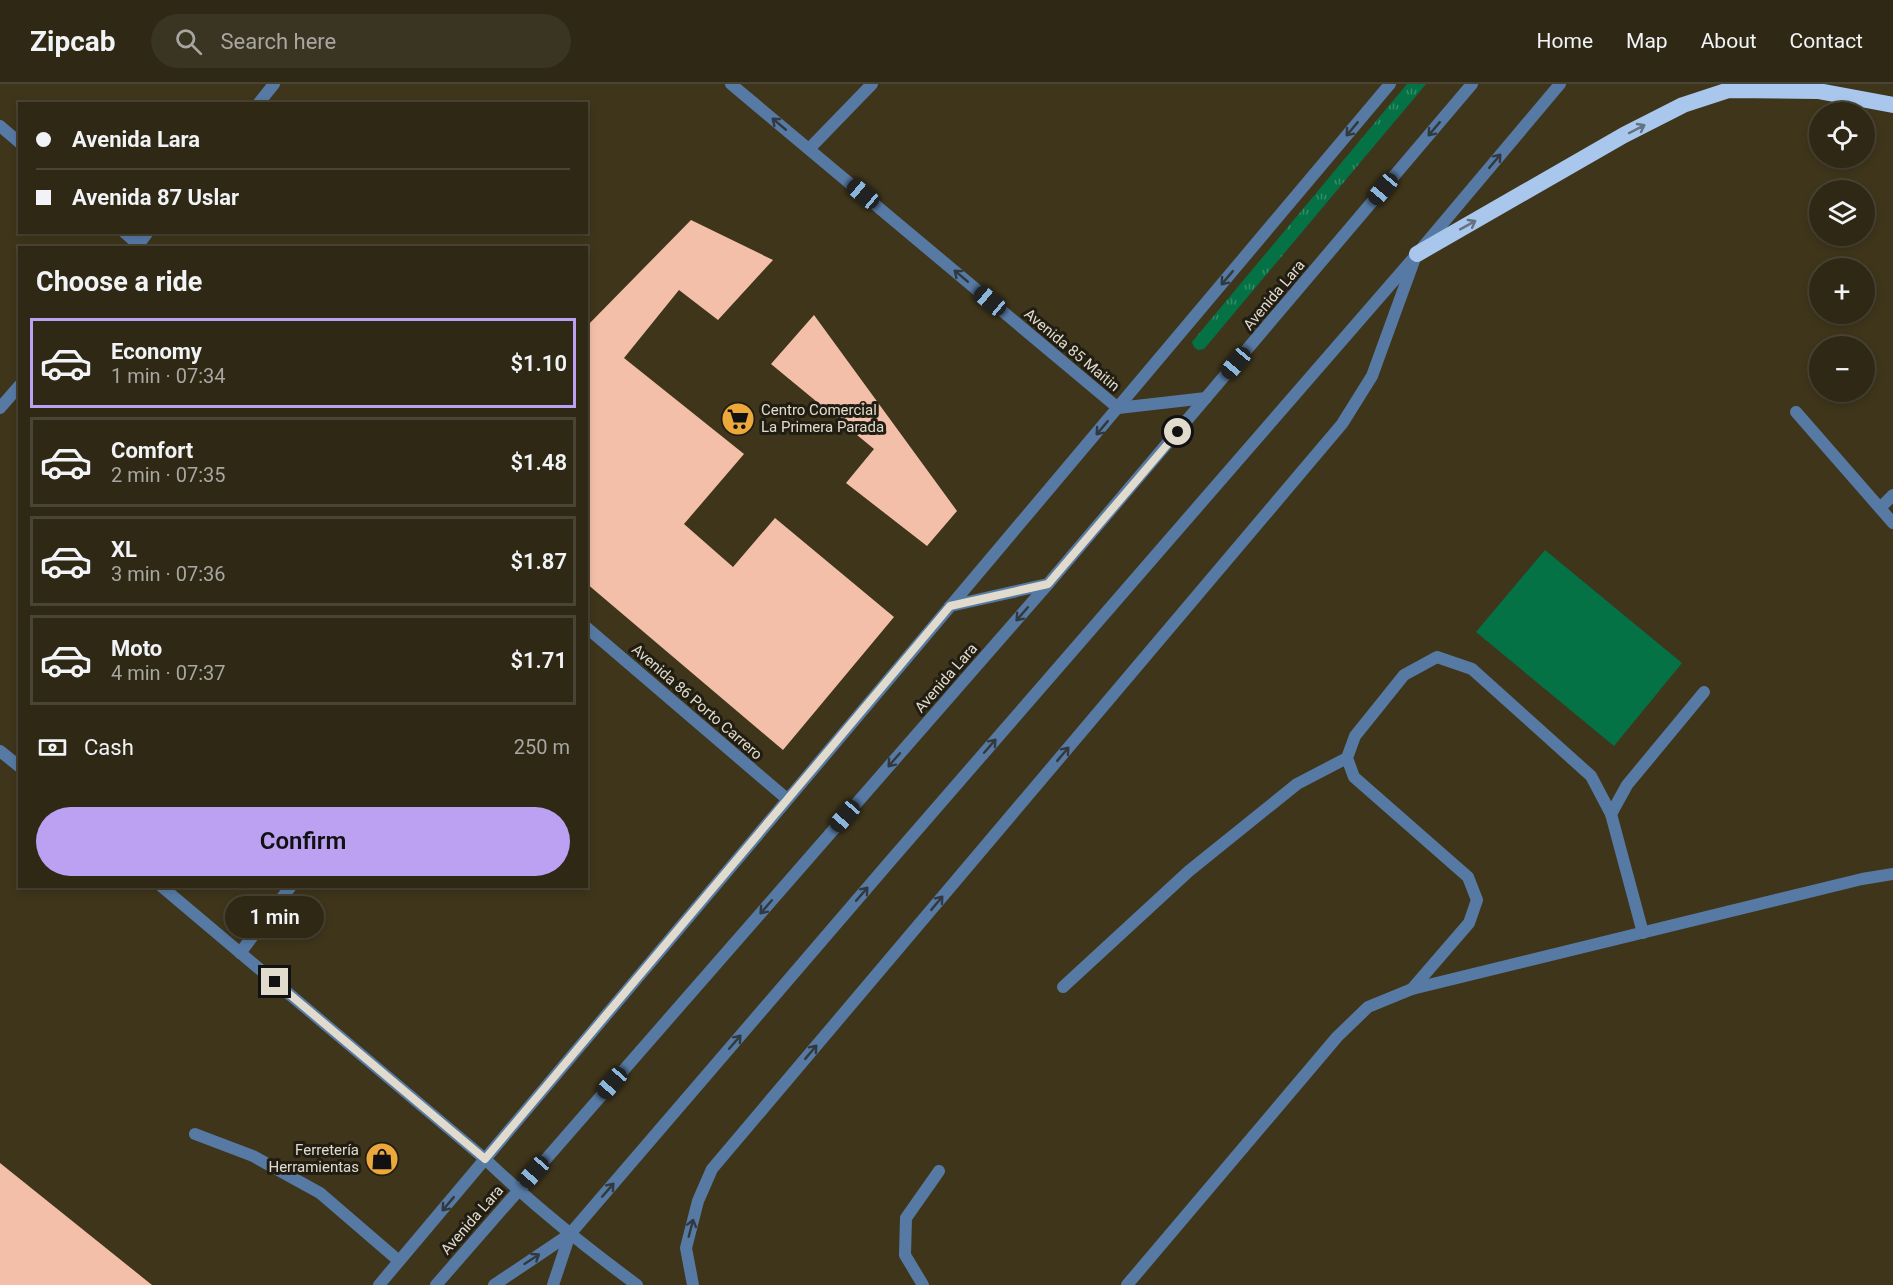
<!DOCTYPE html>
<html lang="en">
<head>
<meta charset="utf-8">
<style>
	:root { --surface:#2e2814; --page:#3a3422; --text:#f1f3f6; --muted:#a7a6a0; --line:#494434; --accent:#bca0f2 }
	body { margin:0; font-family:Roboto,sans-serif; background:var(--page); color:var(--text); height:100vh; display:flex; flex-direction:column; font-size:22px; white-space:nowrap }
	* { box-sizing:border-box; margin:0 }
	p { font-size:20px; color:var(--muted) }
	.icon { flex:none; width:33px; height:33px; fill:none; stroke:currentColor; stroke-width:2; stroke-linecap:round; stroke-linejoin:round }
	.map { position:relative; flex:1; overflow:hidden }
	.drawer { position:absolute; left:18px; top:162px; width:570px; height:642px; display:flex; flex-direction:column; background:var(--surface); border-radius:0px; box-shadow:0 3px 9px #0003,0 0 0 2px var(--line) }
	.drawer>* { flex:none }
	.banner { position:absolute; left:18px; top:18px; width:570px; height:132px; border-radius:0px; box-shadow:0 3px 9px #0003,0 0 0 2px var(--line); display:grid; align-content:center; height:132px; padding:0 18px; background:var(--surface) }
	.controls { position:absolute; left:1809px; top:18px; display:grid; gap:12px }
	.controls a { display:grid; place-items:center; width:66px; height:66px; border-radius:50%; background:var(--surface); box-shadow:0 3px 9px #0003,0 0 0 2px var(--line); font-size:30px }
	.end { position:absolute; width:27px; height:27px; margin:-14px; border:8px solid #e0dbcc; background:#111; box-shadow:0 0 0 3px #111 }
	.from { border-radius:50% }
	.bubble { position:absolute; height:42px; border-radius:21px; background:var(--surface); box-shadow:0 3px 9px #0003,0 0 0 2px var(--line); font-size:20px; font-weight:600; line-height:42px; text-align:center }
	.car { position:absolute; width:18px; height:36px; margin:-18px -9px; border-radius:8px; box-shadow:0 0 4px 2px #0007; background:linear-gradient(#222 24%,#8ab4d8 0 40%,#222 0 76%,#8ab4d8 0 86%,#222 0) }
	.banner b { display:flex; align-items:center; gap:21px; height:57px; font-size:22px }
	.banner b+b { border-top:2px solid var(--line) }
	.banner i { width:15px; height:15px; background:var(--text) }
	ul { padding:0; list-style:none }
	li { display:flex; align-items:center; gap:18px; height:90px; margin:0 12px 9px; padding:0 6px; border:3px solid var(--line); border-radius:0px }
	li div { flex:1 }
	li b { display:block; font-size:22px }
	li em { font-style:normal; font-weight:600 }
	li.on { border-color:var(--accent) }
	li>.icon { width:54px; height:54px; stroke-width:1.5 }
	h2 { padding:0 18px; font-size:27px; line-height:72px }
	.pay { display:flex; align-items:center; gap:15px; height:66px; padding:0 18px; font-size:22px }
	.pay p { margin-inline-start:auto }
	.button { display:flex; gap:12px; margin-top:auto; padding:12px 18px }
	.button a { flex:1; height:69px; border-radius:36px; background:var(--accent); color:#111; font-size:24px; font-weight:600; line-height:69px; text-align:center }
	header { display:flex; align-items:center; gap:36px; box-sizing:border-box; height:84px; padding:0 30px; background:var(--surface); border-bottom:2px solid var(--line) }
	header strong { font-size:28px }
	nav { display:flex; gap:33px; margin-inline-start:auto; font-size:21px }
	.search { width:420px; height:54px; background:var(--page); display:flex; align-items:center; gap:15px; box-sizing:border-box; padding:0 21px; border-radius:33px; color:var(--muted); font-size:22px }
	.map>svg:first-child { display:block }
	.grass { fill:url(#grass-tufts) }
	.garden { fill:#057246 }
	.building { fill:#f4bfa8 }
	.lines { fill:none; stroke-linecap:round; stroke-linejoin:round }
	.service { stroke:#577aa5; stroke-width:12 }
	.minor { stroke:#577aa5; stroke-width:12 }
	.tertiary { stroke:#577aa5; stroke-width:12 }
	.trunk { stroke:#a9c7ed; stroke-width:16 }
	.oneway { stroke:#31393e }
	.oneway2 { stroke:#657280 }
	.route { stroke:#e0dbcc; stroke-width:8 }
	.labels { text-anchor:middle; dominant-baseline:central; stroke-width:6; stroke-linejoin:round; paint-order:stroke }
	.street-label { font-size:15px; fill:#e0dbcc; stroke:#211d12 }
	.poi-label { font-size:15px; fill:#e0dbcc; stroke:#211d12; text-anchor:start }
</style>
</head>
<body>
<header>
<strong>Zipcab</strong>
<div class="search"><svg class="icon" aria-label="search" viewBox="0 0 24 24"><circle cx="10" cy="10" r="6"/><path d="M15 15l6 6"/></svg>Search here</div>
<nav><a>Home</a><a>Map</a><a>About</a><a>Contact</a></nav>
</header>
<div class="map">
<svg width="1893" height="1201" viewBox="0 0 1893 1201">
	<defs>
		<pattern id="grass-tufts" width="24" height="20" patternUnits="userSpaceOnUse" patternTransform="scale(1.5)"><rect width="24" height="20" fill="#057246"/><path d="M3 7l-1-3M5 7V3M7 7l1-3M15 17l-1-3M17 17v-4M19 17l1-3" fill="none" stroke="#358c68"/></pattern>
	</defs>
	<rect width="100%" height="100%" fill="#3e351b"/>
	<polygon class="grass" points="1407,0 1426,0 1204,265 1198,266 1194,263 1192,258"/>
	<polygon class="garden" points="1545,466 1682,579 1614,662 1476,548"/>
	<g class="building">
		<polygon points="691,136 773,176 718,236 679,206 624,274 744,370 684,440 733,483 775,434 894,533 783,666 586,499 586,243"/>
		<polygon points="814,231 957,427 927,462 846,399 874,365 771,280"/>
		<polygon points="0,1079 152,1201 0,1201"/>
	</g>
	<g class="lines">
		<polyline class="service" points="195,1050 253,1072 320,1109 399,1177"/>
		<g class="minor">
			<polyline points="731,0 1118,324"/>
			<polyline points="258,20 274,0"/>
			<polyline points="0,42 20,59"/>
			<polyline points="809,65 872,0"/>
			<polyline points="124,148 142,164"/>
			<polyline points="136,164 148,148"/>
			<polyline points="0,324 20,301"/>
			<polyline points="1796,328 1893,439"/>
			<polyline points="1880,424 1893,411"/>
			<polyline points="586,543 787,715"/>
			<polyline points="0,667 20,683"/>
			<polyline points="1611,730 1627,701 1704,608"/>
			<path d="M161,802L485,1075C533,1121 584,1162 637,1201"/>
			<polyline points="240,869 291,802"/>
			<polyline points="1063,903 1189,787 1297,700 1347,674"/>
			<polyline points="1412,905 1469,839 1477,816 1468,793 1354,693 1347,674 1355,652 1404,591 1437,573 1472,585 1591,692 1611,730 1643,849"/>
			<polyline points="379,1201 1390,0"/>
			<polyline points="553,1201 570,1150"/>
			<polyline points="693,1201 686,1164 698,1117 712,1085 1342,340 1372,292 1415,174"/>
			<polyline points="923,1201 905,1171 906,1134 939,1087"/>
			<polyline points="1127,1201 1337,953 1368,923 1412,905 1862,795 1893,790"/>
		</g>
		<g class="tertiary">
			<polyline points="1118,324 1206,314"/>
			<polyline points="950,522 1048,500"/>
			<polyline points="436,1201 1048,500 1472,0"/>
			<polyline points="494,1201 570,1150 892,775 1417,170 1560,0"/>
		</g>
		<polyline class="trunk" points="1417,170 1624,51 1683,21 1729,6 1818,7 1893,21"/>
	</g>
	<defs><path id="oneway-shaft" d="M-6 0H5M1.5-3L5.5 0L1.5 3" fill="none" stroke-width="1.6" stroke-linecap="round" stroke-linejoin="round" transform="scale(1.5)"/></defs>
	<g class="oneway">
		<use href="#oneway-shaft" transform="translate(779 40) rotate(-140)"/>
		<use href="#oneway-shaft" transform="translate(1352 45) rotate(130)"/>
		<use href="#oneway-shaft" transform="translate(1434 45) rotate(130)"/>
		<use href="#oneway-shaft" transform="translate(1495 77) rotate(-50)"/>
		<use href="#oneway-shaft" transform="translate(961 192) rotate(-140)"/>
		<use href="#oneway-shaft" transform="translate(1227 194) rotate(130)"/>
		<use href="#oneway-shaft" transform="translate(1102 344) rotate(130)"/>
		<use href="#oneway-shaft" transform="translate(1022 530) rotate(131)"/>
		<use href="#oneway-shaft" transform="translate(990 662) rotate(-49)"/>
		<use href="#oneway-shaft" transform="translate(1063 670) rotate(-50)"/>
		<use href="#oneway-shaft" transform="translate(894 676) rotate(131)"/>
		<use href="#oneway-shaft" transform="translate(862 810) rotate(-49)"/>
		<use href="#oneway-shaft" transform="translate(937 819) rotate(-50)"/>
		<use href="#oneway-shaft" transform="translate(766 823) rotate(131)"/>
		<use href="#oneway-shaft" transform="translate(735 958) rotate(-49)"/>
		<use href="#oneway-shaft" transform="translate(811 968) rotate(-50)"/>
		<use href="#oneway-shaft" transform="translate(608 1106) rotate(-49)"/>
		<use href="#oneway-shaft" transform="translate(448 1120) rotate(130)"/>
		<use href="#oneway-shaft" transform="translate(691 1144) rotate(-75)"/>
		<use href="#oneway-shaft" transform="translate(532 1175) rotate(-33)"/>
	</g>
	<g class="oneway2">
		<use href="#oneway-shaft" transform="translate(1637 45) rotate(-27)"/>
		<use href="#oneway-shaft" transform="translate(1468 141) rotate(-29)"/>
	</g>
	<g class="lines">
		<polyline class="route" points="275,898 485,1075 950,522 1048,500 1178,348"/>
	</g>
	<defs>
		<symbol id="supermarket-disc" viewBox="-11 -11 22 22"><circle r="9.5" fill="#eda83b" stroke="#211d12"/><path d="M-6-5.5h2.5l.6 2H6L4.5 2H-2.5L-4.4-4H-6ZM-1.5 3.2a1.3 1.3 0 1 0 .1 0ZM3 3.2a1.3 1.3 0 1 0 .1 0Z" fill="#111"/></symbol>
		<symbol id="shop-disc" viewBox="-11 -11 22 22"><circle r="9.5" fill="#eda83b" stroke="#211d12"/><path d="M-5-2.5h2.3a2.7 3.5 0 0 1 5.4 0H5L5.5 6h-11ZM-1.5-2.5h3a1.5 2.3 0 0 0-3 0Z" fill="#111"/></symbol>
	</defs>
	<g fill-rule="evenodd">
		<use href="#supermarket-disc" x="719" y="316" width="38" height="38"/>
		<use href="#shop-disc" x="363" y="1056" width="38" height="38"/>
	</g>
	<g class="labels">
		<g class="street-label">
			<text transform="translate(1274 211) rotate(-50)">Avenida Lara</text>
			<text transform="translate(1072 266) rotate(40)">Avenida 85 Maitin</text>
			<text transform="translate(946 594) rotate(-49)">Avenida Lara</text>
			<text transform="translate(697 618) rotate(41)">Avenida 86 Porto Carrero</text>
			<text transform="translate(472 1136) rotate(-49)">Avenida Lara</text>
		</g>
		<g class="poi-label">
			<text x="761" y="326">Centro Comercial<tspan x="761" dy="17">La Primera Parada</tspan></text>
			<text x="359" y="1066" text-anchor="end">Ferretería<tspan x="359" dy="17">Herramientas</tspan></text>
		</g>
	</g>
</svg>
<div class="controls">
<a><svg class="icon" aria-label="locate" viewBox="0 0 24 24"><circle cx="12" cy="12" r="6"/><path d="M12 2v4M12 18v4M2 12h4M18 12h4"/></svg></a>
<a><svg class="icon" aria-label="layers" viewBox="0 0 24 24"><path d="M12 4l9 5-9 5-9-5zM3 14l9 5 9-5"/></svg></a>
<a>+</a>
<a>−</a>
</div>
<i class="end from" style="left:1178px;top:348px"></i>
<i class="end" style="left:275px;top:898px"></i>
<div class="bubble" style="left:225px;top:812px;width:99px">1 min</div>
<i class="car" style="left:1383px;top:105px;rotate:220deg"></i>
<i class="car" style="left:863px;top:110px;rotate:310deg"></i>
<i class="car" style="left:990px;top:217px;rotate:310deg"></i>
<i class="car" style="left:1236px;top:279px;rotate:220deg"></i>
<i class="car" style="left:845px;top:732px;rotate:221deg"></i>
<i class="car" style="left:612px;top:999px;rotate:221deg"></i>
<i class="car" style="left:534px;top:1088px;rotate:221deg"></i>
<div class="banner">
<b><i class="from"></i>Avenida Lara</b>
<b><i></i>Avenida 87 Uslar</b>
</div>
<section class="drawer">
<h2>Choose a ride</h2>
<ul>
<li class="on"><svg class="icon" aria-label="car" viewBox="0 0 24 24"><path d="M5 17H2v-5l4-1 3-4h7l3 4 3 1v5h-3M9 17h6M6 11h13"/><circle cx="7" cy="17" r="2"/><circle cx="17" cy="17" r="2"/></svg><div><b>Economy</b><p>1 min · 07:34</p></div><em>$1.10</em></li>
<li><svg class="icon" aria-label="car" viewBox="0 0 24 24"><path d="M5 17H2v-5l4-1 3-4h7l3 4 3 1v5h-3M9 17h6M6 11h13"/><circle cx="7" cy="17" r="2"/><circle cx="17" cy="17" r="2"/></svg><div><b>Comfort</b><p>2 min · 07:35</p></div><em>$1.48</em></li>
<li><svg class="icon" aria-label="car" viewBox="0 0 24 24"><path d="M5 17H2v-5l4-1 3-4h7l3 4 3 1v5h-3M9 17h6M6 11h13"/><circle cx="7" cy="17" r="2"/><circle cx="17" cy="17" r="2"/></svg><div><b>XL</b><p>3 min · 07:36</p></div><em>$1.87</em></li>
<li><svg class="icon" aria-label="car" viewBox="0 0 24 24"><path d="M5 17H2v-5l4-1 3-4h7l3 4 3 1v5h-3M9 17h6M6 11h13"/><circle cx="7" cy="17" r="2"/><circle cx="17" cy="17" r="2"/></svg><div><b>Moto</b><p>4 min · 07:37</p></div><em>$1.71</em></li>
</ul>
<div class="pay"><svg class="icon" aria-label="cash" viewBox="0 0 24 24"><path d="M3 7h18v10H3z"/><circle cx="12" cy="12" r="2"/></svg>Cash<p>250 m</p></div>
<div class="button"><a>Confirm</a></div>
</section>
</div>
</body>
</html>
